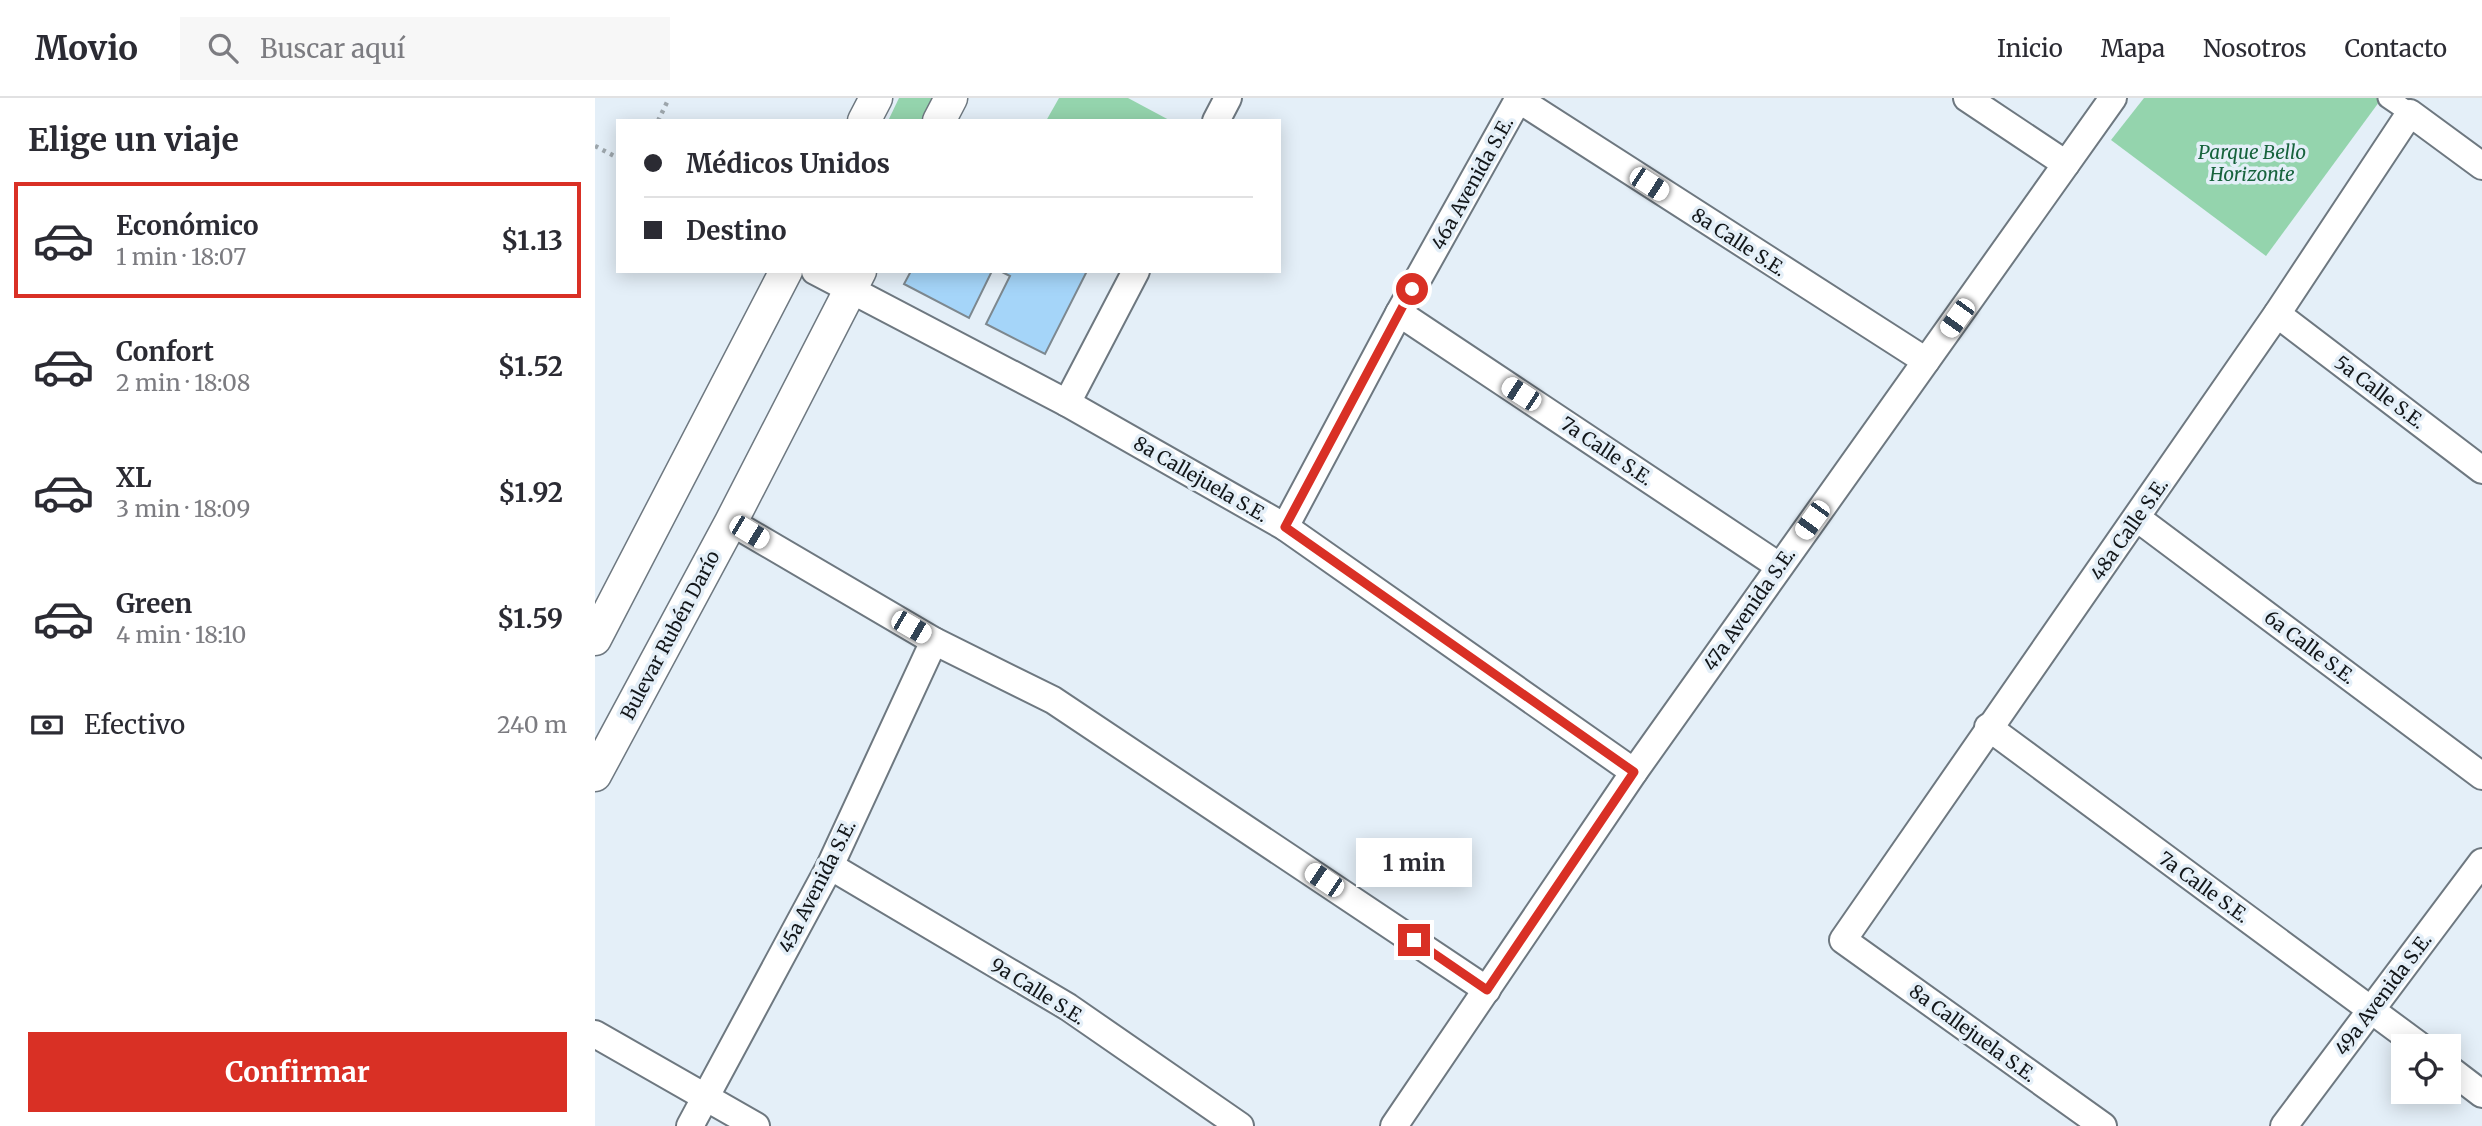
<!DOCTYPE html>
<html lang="es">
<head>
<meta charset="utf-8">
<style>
	:root { --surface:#fff; --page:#f7f7f7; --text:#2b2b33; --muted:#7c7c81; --line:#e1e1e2; --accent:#d93025 }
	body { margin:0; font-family:Merriweather,serif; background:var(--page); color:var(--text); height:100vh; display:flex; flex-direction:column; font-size:26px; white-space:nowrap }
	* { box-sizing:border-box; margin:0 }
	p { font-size:23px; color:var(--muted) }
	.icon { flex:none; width:38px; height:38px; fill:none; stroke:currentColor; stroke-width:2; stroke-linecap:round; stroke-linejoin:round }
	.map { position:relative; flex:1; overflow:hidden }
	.details { display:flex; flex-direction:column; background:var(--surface); width:595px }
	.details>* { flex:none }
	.top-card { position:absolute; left:21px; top:21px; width:665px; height:154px; border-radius:0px; box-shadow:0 4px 18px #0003; display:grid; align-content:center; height:154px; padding:0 28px; background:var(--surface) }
	.controls { position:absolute; left:1796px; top:936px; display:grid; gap:14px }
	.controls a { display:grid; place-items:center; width:70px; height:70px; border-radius:0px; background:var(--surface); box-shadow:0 4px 18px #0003; font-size:35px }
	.end { position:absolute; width:32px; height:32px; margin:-16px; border:9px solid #d93025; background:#fff; box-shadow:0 0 0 4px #fff }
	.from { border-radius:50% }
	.bubble { position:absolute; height:49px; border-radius:0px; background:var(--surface); box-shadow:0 4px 18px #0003; font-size:23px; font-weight:700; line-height:49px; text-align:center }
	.car { position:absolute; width:21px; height:42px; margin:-21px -10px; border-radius:9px; box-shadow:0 0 5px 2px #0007; background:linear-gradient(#fff 24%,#345 0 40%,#fff 0 76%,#345 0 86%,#fff 0) }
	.top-card b { display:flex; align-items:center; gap:24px; height:66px; font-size:26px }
	.top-card b+b { border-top:2px solid var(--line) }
	.top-card i { width:18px; height:18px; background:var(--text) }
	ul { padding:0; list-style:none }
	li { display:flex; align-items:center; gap:21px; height:116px; margin:0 14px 10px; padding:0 14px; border:4px solid transparent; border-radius:0px }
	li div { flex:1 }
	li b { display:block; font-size:26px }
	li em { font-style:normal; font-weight:700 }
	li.current { border-color:var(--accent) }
	li>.icon { width:63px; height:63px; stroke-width:1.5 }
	h2 { padding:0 28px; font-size:32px; line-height:84px }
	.pay { display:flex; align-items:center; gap:18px; height:77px; padding:0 28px; font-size:26px }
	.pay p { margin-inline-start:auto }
	.action { display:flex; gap:14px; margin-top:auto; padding:14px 28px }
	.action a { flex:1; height:80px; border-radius:0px; background:var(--accent); color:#fff; font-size:28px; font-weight:700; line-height:80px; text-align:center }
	header { display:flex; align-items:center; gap:42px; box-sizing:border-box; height:98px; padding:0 35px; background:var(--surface); border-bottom:2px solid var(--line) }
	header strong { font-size:33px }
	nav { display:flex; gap:38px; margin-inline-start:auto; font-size:24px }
	.search { width:490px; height:63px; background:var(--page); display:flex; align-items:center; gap:18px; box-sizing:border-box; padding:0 24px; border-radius:0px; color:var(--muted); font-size:26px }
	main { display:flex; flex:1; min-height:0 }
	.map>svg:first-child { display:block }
	.green { fill:#94d4ad }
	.building { fill:#a5d5f9; stroke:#7d888f; stroke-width:2 }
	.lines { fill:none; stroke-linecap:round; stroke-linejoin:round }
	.pedestrian-casing { stroke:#6e7880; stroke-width:23 }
	.minor-casing { stroke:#6e7880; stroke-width:30 }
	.tertiary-casing { stroke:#6e7880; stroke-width:35 }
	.path { stroke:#9da6ac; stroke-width:4.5; stroke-dasharray:3.5 5; stroke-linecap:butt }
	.pedestrian { stroke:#fff; stroke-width:19 }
	.minor { stroke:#fff; stroke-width:26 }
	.tertiary { stroke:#fff; stroke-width:32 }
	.route { stroke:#d93025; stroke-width:9 }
	.labels { text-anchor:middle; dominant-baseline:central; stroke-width:7; stroke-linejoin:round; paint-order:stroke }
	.park-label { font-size:19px; font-style:italic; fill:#17633d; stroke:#e4eff8 }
	.street-label { font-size:19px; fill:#13171a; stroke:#e4eff8 }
</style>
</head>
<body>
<header>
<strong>Movio</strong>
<div class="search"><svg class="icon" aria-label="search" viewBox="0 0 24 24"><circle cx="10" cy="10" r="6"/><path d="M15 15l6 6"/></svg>Buscar aquí</div>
<nav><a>Inicio</a><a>Mapa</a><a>Nosotros</a><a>Contacto</a></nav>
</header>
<main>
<section class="details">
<h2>Elige un viaje</h2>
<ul>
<li class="current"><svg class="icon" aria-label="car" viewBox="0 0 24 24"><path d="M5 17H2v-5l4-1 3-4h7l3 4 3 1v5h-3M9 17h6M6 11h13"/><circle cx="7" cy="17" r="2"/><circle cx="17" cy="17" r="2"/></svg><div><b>Económico</b><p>1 min · 18:07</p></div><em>$1.13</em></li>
<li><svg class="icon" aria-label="car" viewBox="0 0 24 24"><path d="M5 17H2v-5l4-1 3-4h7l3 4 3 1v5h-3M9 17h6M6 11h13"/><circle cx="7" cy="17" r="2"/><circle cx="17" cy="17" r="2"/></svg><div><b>Confort</b><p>2 min · 18:08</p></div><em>$1.52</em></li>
<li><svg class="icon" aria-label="car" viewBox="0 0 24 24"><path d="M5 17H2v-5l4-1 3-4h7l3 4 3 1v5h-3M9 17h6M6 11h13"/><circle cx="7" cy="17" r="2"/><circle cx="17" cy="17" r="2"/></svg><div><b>XL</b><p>3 min · 18:09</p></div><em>$1.92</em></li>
<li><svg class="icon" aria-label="car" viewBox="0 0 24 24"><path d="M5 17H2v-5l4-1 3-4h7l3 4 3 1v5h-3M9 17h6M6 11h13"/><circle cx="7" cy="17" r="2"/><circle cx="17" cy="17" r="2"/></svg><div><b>Green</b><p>4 min · 18:10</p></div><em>$1.59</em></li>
</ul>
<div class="pay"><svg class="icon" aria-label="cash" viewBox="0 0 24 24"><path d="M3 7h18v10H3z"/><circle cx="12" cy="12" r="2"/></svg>Efectivo<p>240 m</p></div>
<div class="action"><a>Confirmar</a></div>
</section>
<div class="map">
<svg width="1887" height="1028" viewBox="0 0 1887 1028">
	<rect width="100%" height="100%" fill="#e4eff8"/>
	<g class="green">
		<polygon points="304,0 341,0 329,23 293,23"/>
		<polygon points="464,0 533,0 576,23 451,23"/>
		<polygon points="1549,0 1787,0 1671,158 1516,42"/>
	</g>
	<g class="building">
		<polygon points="316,173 397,173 374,220 309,186"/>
		<polygon points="405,173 492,173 450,256 391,226 415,178"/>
	</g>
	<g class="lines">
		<defs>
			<polyline id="pedestrian" points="1793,0 1815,15"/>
			<g id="minor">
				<polyline points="1372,0 1471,66"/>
				<polyline points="923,1 1331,263"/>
				<polyline points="621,23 633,0"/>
				<polyline points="220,173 472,305 690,429 1039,674"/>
				<polyline points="804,215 1184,468"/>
				<polyline points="1682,216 1887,372"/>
				<polyline points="472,305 541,173"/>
				<polyline points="1542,420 1887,678"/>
				<polyline points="136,424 339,543 458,602 892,892"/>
				<polyline points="690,429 804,215 924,0"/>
				<polyline points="1393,629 1825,948"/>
				<polyline points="235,768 473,909 645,1028"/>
				<polyline points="0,936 161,1028"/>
				<polyline points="1853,970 1887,996"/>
				<polyline points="95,1028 235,768 339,543"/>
				<polyline points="799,1028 1039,674 1518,0"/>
				<polyline points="1508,1028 1248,842 1682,216 1815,15 1887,68"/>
				<polyline points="1689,1028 1887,764"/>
			</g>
			<g id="tertiary">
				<polyline points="269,23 281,0"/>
				<polyline points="344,23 356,0"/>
				<polyline points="0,541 191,173"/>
				<polyline points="0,677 136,424 265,173"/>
			</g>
		</defs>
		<use href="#pedestrian" class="pedestrian-casing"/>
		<use href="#minor" class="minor-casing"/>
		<use href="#tertiary" class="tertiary-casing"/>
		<g class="path">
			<polyline points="63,23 74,0"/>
			<polyline points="0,48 23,60"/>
		</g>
		<use href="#pedestrian" class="pedestrian"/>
		<use href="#minor" class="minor"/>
		<use href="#tertiary" class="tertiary"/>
	</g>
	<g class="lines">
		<polyline class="route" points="817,191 690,429 1039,674 892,892 819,842"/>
	</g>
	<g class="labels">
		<g class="park-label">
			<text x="1657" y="54">Parque Bello<tspan x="1657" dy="22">Horizonte</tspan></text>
		</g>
		<g class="street-label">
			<text transform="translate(877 85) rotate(-61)">46a Avenida S.E.</text>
			<text transform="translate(1144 144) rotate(33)">8a Calle S.E.</text>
			<text transform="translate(1785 294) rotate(37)">5a Calle S.E.</text>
			<text transform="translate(1012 353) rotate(34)">7a Calle S.E.</text>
			<text transform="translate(606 381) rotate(30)">8a Callejuela S.E.</text>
			<text transform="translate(1534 431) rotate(-55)">48a Calle S.E.</text>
			<text transform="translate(1154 511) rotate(-55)">47a Avenida S.E.</text>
			<text transform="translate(75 537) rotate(-62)">Bulevar Rubén Darío</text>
			<text transform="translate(1715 549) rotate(37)">6a Calle S.E.</text>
			<text transform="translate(222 788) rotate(-63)">45a Avenida S.E.</text>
			<text transform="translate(1609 789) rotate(36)">7a Calle S.E.</text>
			<text transform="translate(443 893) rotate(32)">9a Calle S.E.</text>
			<text transform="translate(1788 896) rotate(-53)">49a Avenida S.E.</text>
			<text transform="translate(1378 935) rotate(36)">8a Callejuela S.E.</text>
		</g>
	</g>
</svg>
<div class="controls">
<a><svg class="icon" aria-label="locate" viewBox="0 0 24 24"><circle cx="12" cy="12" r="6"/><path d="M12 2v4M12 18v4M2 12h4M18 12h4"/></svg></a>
</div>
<i class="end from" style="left:817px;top:191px"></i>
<i class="end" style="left:819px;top:842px"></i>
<div class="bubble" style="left:761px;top:740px;width:116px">1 min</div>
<i class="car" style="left:1054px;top:86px;rotate:123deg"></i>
<i class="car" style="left:1362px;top:220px;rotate:216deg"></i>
<i class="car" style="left:926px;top:296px;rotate:303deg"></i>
<i class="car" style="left:1217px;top:422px;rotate:216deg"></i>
<i class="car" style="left:154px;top:434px;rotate:121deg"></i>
<i class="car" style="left:316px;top:529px;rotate:120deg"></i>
<i class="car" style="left:729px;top:782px;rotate:304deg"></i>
<div class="top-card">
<b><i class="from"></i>Médicos Unidos</b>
<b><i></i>Destino</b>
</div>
</div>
</main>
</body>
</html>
